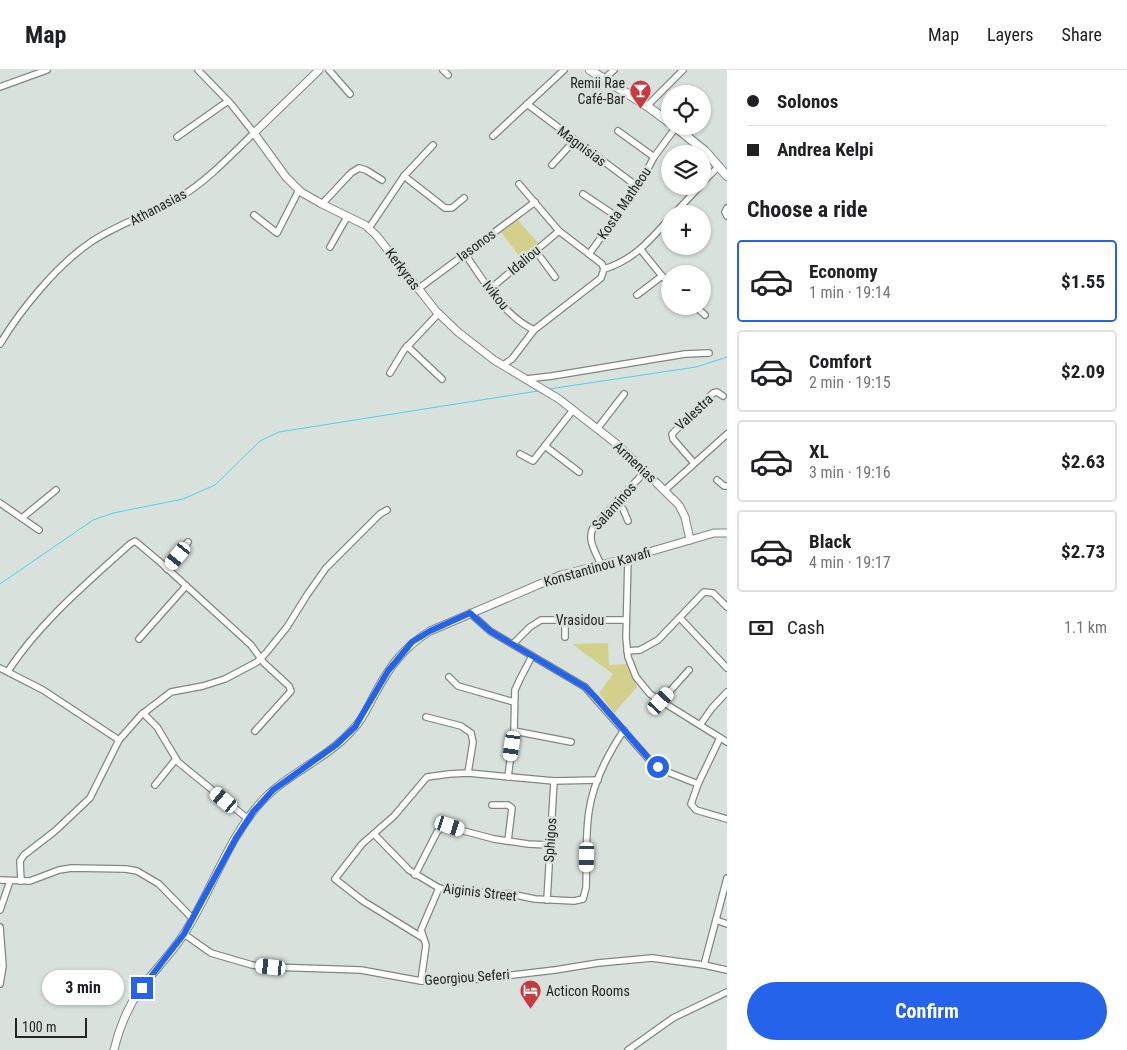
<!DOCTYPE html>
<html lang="en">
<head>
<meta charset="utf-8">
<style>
	:root { --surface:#fff; --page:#f2f2f2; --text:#202124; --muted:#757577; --line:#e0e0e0; --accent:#2563eb }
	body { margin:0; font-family:"Roboto Condensed",sans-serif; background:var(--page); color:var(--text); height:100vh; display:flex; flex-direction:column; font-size:19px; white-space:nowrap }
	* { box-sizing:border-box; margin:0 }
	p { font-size:16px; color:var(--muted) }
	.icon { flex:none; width:28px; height:28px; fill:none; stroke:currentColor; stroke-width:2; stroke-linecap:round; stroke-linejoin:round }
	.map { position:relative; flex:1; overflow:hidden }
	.details { display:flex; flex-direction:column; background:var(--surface); width:400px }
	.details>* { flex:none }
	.banner { display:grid; align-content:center; height:110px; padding:0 20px; background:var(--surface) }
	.buttons { position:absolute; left:661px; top:15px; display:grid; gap:10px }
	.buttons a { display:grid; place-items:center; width:50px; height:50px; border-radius:50%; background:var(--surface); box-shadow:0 1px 4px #0004; font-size:25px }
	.scale { position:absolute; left:15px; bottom:12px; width:72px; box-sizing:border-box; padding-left:5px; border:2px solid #222523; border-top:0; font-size:14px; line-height:18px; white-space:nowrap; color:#222523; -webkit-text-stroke:4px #d9e1dc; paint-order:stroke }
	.end { position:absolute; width:22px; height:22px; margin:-11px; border:6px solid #2563eb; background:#fff; box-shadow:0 0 0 2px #fff }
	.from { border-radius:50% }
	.bubble { position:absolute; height:35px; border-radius:18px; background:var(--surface); box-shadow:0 1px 4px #0004; font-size:16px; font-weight:700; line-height:35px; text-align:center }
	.car { position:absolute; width:15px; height:30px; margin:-15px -8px; border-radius:6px; box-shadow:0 0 4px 1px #0007; background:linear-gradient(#fff 24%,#345 0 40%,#fff 0 76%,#345 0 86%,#fff 0) }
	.banner b { display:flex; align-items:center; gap:18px; height:48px; font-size:19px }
	.banner b+b { border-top:1px solid var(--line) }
	.banner i { width:12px; height:12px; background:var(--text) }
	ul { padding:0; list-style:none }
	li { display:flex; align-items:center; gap:15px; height:82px; margin:0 10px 8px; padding:0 10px; border:2px solid var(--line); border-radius:5px }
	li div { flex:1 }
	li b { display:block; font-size:19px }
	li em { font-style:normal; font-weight:700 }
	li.active { border-color:var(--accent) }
	li>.icon { width:45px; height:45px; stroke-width:1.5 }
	h2 { padding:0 20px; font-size:22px; line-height:60px }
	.pay { display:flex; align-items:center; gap:12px; height:55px; padding:0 20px; font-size:19px }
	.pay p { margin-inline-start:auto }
	.cta { display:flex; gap:10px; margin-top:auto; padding:10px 20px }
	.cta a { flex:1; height:58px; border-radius:30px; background:var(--accent); color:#fff; font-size:20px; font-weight:700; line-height:58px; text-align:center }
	header { display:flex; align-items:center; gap:30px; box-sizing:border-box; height:70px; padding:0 25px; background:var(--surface); border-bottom:1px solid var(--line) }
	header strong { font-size:24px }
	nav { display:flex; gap:28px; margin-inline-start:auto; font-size:18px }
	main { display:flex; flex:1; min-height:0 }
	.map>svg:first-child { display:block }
	.green { fill:#d2d08b }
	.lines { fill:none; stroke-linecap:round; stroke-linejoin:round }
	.stream { stroke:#4fcfef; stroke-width:1 }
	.minor-casing { stroke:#7f8782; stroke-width:8 }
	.tertiary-casing { stroke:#7f8782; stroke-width:9 }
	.secondary-casing { stroke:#7f8782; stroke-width:10 }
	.minor { stroke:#fff; stroke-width:5.5 }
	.tertiary { stroke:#fff; stroke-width:7 }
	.secondary { stroke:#fff; stroke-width:8 }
	.route { stroke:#2563eb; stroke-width:6 }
	.labels { text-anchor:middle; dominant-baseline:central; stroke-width:5; stroke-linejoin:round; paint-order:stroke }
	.poi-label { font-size:14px; fill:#222523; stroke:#d9e1dc; text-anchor:end }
	.street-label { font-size:14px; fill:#222523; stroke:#d9e1dc }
</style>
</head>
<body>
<header>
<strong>Map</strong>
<nav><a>Map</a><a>Layers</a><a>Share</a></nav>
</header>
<main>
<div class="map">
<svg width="727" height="980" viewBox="0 0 727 980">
	<rect width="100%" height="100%" fill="#d9e1dc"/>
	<g class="green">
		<polygon points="517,149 538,173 520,187 501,162"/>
		<polygon points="608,573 609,595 629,594 637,617 614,643 599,623 613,604 572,574"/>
	</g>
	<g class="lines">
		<g class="stream">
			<polyline points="549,319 696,297 727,287"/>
			<polyline points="0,514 93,450 113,443 183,429 215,415 260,371 279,362 538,321"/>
		</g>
		<defs>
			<g id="minor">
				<polyline points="329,0 350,24"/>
				<polyline points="443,0 448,5"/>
				<polyline points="604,9 614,0"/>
				<polyline points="0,17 47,0"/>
				<polyline points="527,34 638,117"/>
				<polyline points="647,36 683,0"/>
				<polyline points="618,61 654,87"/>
				<polyline points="493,66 564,0"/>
				<polyline points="177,67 228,31"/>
				<polyline points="552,95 574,71"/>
				<polyline points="404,106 445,138 452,138 464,128"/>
				<polyline points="702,113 719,96"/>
				<polyline points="583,124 616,146"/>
				<polyline points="322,134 351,103 359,98 366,100 382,110"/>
				<polyline points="727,138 725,142 727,146"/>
				<polyline points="674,144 700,116"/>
				<polyline points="254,145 277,163 299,120"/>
				<polyline points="369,158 404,106 433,75"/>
				<polyline points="330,177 347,147"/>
				<polyline points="535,180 555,207"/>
				<polyline points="641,180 662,206 670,214"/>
				<path d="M465,184C484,211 503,245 534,260"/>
				<polyline points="589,184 638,117 654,87 676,57"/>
				<path d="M604,199C634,190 650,170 670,148"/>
				<polyline points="418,219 535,132"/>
				<polyline points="490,219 559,161"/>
				<polyline points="637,225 662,206"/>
				<polyline points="695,236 705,245"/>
				<path d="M0,274C21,239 57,195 91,172C119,153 153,143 182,126C209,109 231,85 254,63L231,34L198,0"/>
				<polyline points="407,276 442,309"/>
				<polyline points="503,295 512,289 534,260 601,208 604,199 602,194 559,161 519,114"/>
				<polyline points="390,303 404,280 439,243"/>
				<polyline points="526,309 552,306 685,284 709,283"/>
				<polyline points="597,359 624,324"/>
				<polyline points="545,376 579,402"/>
				<polyline points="520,384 533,391 573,340"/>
				<polyline points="694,393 673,369 672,364 713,323 717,322 723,326"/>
				<polyline points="717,410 724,416 727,416"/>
				<polyline points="665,420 727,364"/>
				<polyline points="616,432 623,439 628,451"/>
				<polyline points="0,433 39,460"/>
				<polyline points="22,448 56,420"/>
				<polyline points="628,488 626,568 628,587 636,607 650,624 727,672"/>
				<path d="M601,495C596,482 585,468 595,455L641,406"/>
				<polyline points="167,499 188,472"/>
				<polyline points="470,543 490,561 585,617 653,694 670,703 698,714"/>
				<polyline points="680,548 727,598"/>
				<polyline points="565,550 565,567"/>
				<polyline points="139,569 186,516"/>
				<polyline points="513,574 530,557 541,550 626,550"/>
				<polyline points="627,581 640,580 658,570 704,522 713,523 727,537"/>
				<polyline points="0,598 43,620 119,670"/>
				<path d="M8,601C40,552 87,513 130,474L135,471L160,492L251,575L264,593L289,616L291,621L255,661"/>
				<polyline points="449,607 458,616 514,632"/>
				<polyline points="661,631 689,600"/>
				<polyline points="143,643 157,657 178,692 248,749"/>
				<polyline points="426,647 461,656 471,663 473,672 468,703"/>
				<polyline points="700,655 712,638 727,622"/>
				<polyline points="514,661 571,672"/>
				<polyline points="720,668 698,714 691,734 696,740 727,749"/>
				<polyline points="508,707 514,661 515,620 520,609 532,586"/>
				<polyline points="155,715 176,689"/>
				<polyline points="492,735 508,735 512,738 508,771"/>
				<path d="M374,764L409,800L439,818L453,821L511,824L535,829L574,831L583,829L586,818C587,793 585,767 589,741C593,713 608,684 624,660"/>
				<polyline points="415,805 437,762 441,758 445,756 494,769 528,774 549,775"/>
				<polyline points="0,810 30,811 59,800 72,798 126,799 137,801 159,814 192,848"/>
				<polyline points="21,811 20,791 24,785 55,761 90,728 119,670 141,645 171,622 203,616 225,609 257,592 266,583 287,557 307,525 326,498 380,444 387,440"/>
				<polyline points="547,830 554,711"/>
				<polyline points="0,840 10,811"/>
				<polyline points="716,850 727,854"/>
				<polyline points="0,857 3,896 0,914"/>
				<polyline points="184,864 211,883 252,895 271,897 361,900 421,911 470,910 555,900 598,893 652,888 704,895 727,900"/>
				<polyline points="423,868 363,831 335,809 362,774 394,746 427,707 449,704 468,703 554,711 598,710"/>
				<polyline points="704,895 727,808"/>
				<polyline points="421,911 426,875 421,860 439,818"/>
				<polyline points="628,980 673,948 727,922"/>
			</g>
			<g id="tertiary">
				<polyline points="319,0 254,63 286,107 301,122 322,134 365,155 376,165 436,241 458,262 494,290 559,329 618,375 679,435 685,447 690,470"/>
				<path d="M114,980C119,958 128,937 141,918C155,900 171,884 184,864C211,823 228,767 262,731C289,702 329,688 354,658C364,648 369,634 376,622C390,596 404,577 430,561L561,505L628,488L714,463H727"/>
			</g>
			<g id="secondary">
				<polyline points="590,0 647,36 670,53"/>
				<polyline points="674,56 705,81 727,106"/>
			</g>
		</defs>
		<use href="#minor" class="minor-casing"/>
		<use href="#tertiary" class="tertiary-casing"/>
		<use href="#secondary" class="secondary-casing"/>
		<use href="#minor" class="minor"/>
		<use href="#tertiary" class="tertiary"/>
		<use href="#secondary" class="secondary"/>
	</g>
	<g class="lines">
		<polyline class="route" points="142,918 184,864 236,768 253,742 273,720 336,675 355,657 388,601 412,572 430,561 470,543 490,561 585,617 595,627 650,690 658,697"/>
	</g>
	<defs>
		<symbol id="bar-pin" viewBox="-11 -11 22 30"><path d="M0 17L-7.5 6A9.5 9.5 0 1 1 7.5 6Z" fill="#c93a40" stroke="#d9e1dc"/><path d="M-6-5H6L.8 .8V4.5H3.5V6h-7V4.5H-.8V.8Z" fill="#fff"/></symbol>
		<symbol id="hotel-pin" viewBox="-11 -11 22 30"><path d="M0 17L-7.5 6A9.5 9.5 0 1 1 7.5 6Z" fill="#c93a40" stroke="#d9e1dc"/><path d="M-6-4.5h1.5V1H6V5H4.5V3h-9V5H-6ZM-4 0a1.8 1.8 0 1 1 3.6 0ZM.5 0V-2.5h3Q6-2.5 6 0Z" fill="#fff"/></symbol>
	</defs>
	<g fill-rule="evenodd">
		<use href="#bar-pin" x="628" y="8" width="25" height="34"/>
		<use href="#hotel-pin" x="518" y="908" width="25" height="34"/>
	</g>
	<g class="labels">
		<g class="poi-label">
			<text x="625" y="13">Remii Rae<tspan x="625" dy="16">Café-Bar</tspan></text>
			<text x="546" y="921" text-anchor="start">Acticon Rooms</text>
		</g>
		<g class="street-label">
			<text transform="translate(582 76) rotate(37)">Magnisias</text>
			<text transform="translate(624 133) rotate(-56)">Kosta Matheou</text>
			<text transform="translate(158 137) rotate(-28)">Athanasias</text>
			<text transform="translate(476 175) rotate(-36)">Iasonos</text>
			<text transform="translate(524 190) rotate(-40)">Idaliou</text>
			<text transform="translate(403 199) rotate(53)">Kerkyras</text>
			<text transform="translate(496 225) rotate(51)">Ivikou</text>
			<text transform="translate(694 342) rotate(-43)">Valestra</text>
			<text transform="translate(635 392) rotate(43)">Armenias</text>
			<text transform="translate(614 436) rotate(-48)">Salaminos</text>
			<text transform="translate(597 497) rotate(-16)">Konstantinou Kavafi</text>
			<text x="580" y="550">Vrasidou</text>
			<text transform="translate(550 770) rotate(-86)">Sphigos</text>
			<text transform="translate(480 822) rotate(6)">Aiginis Street</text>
			<text transform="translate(467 907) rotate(-4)">Georgiou Seferi</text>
		</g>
	</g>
</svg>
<div class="buttons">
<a><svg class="icon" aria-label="locate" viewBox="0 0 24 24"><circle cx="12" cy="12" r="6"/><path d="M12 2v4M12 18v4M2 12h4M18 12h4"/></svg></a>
<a><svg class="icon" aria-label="layers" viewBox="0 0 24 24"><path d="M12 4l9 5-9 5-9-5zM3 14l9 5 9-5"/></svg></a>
<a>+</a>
<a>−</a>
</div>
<div class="scale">100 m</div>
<i class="end from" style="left:658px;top:697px"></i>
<i class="end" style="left:142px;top:918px"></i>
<div class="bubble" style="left:42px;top:900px;width:82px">3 min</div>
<i class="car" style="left:178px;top:486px;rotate:219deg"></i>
<i class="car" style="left:661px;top:631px;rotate:42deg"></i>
<i class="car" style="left:512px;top:676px;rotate:188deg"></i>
<i class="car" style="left:224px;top:730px;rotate:310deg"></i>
<i class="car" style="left:450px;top:756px;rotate:108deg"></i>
<i class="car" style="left:587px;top:787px;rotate:181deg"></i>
<i class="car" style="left:271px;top:897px;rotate:276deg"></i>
</div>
<section class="details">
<div class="banner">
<b><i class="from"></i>Solonos</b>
<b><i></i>Andrea Kelpi</b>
</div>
<h2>Choose a ride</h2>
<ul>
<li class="active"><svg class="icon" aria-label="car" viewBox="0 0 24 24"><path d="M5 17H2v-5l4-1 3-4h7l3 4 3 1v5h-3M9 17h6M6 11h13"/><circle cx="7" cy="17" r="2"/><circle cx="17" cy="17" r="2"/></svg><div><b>Economy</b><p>1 min · 19:14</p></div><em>$1.55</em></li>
<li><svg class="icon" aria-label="car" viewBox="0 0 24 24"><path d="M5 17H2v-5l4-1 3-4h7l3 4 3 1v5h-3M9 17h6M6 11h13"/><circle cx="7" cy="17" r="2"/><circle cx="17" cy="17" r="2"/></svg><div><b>Comfort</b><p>2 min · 19:15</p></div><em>$2.09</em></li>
<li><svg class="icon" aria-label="car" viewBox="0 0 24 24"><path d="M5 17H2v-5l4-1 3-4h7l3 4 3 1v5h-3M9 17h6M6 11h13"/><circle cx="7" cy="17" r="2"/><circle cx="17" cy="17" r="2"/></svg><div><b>XL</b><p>3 min · 19:16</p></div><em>$2.63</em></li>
<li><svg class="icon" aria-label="car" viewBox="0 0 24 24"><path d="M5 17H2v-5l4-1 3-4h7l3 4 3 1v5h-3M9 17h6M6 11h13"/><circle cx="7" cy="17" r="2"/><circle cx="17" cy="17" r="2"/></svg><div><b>Black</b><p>4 min · 19:17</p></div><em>$2.73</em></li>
</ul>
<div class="pay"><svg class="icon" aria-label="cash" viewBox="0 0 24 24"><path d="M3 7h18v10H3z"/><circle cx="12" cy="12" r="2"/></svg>Cash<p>1.1 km</p></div>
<div class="cta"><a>Confirm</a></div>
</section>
</main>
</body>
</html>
